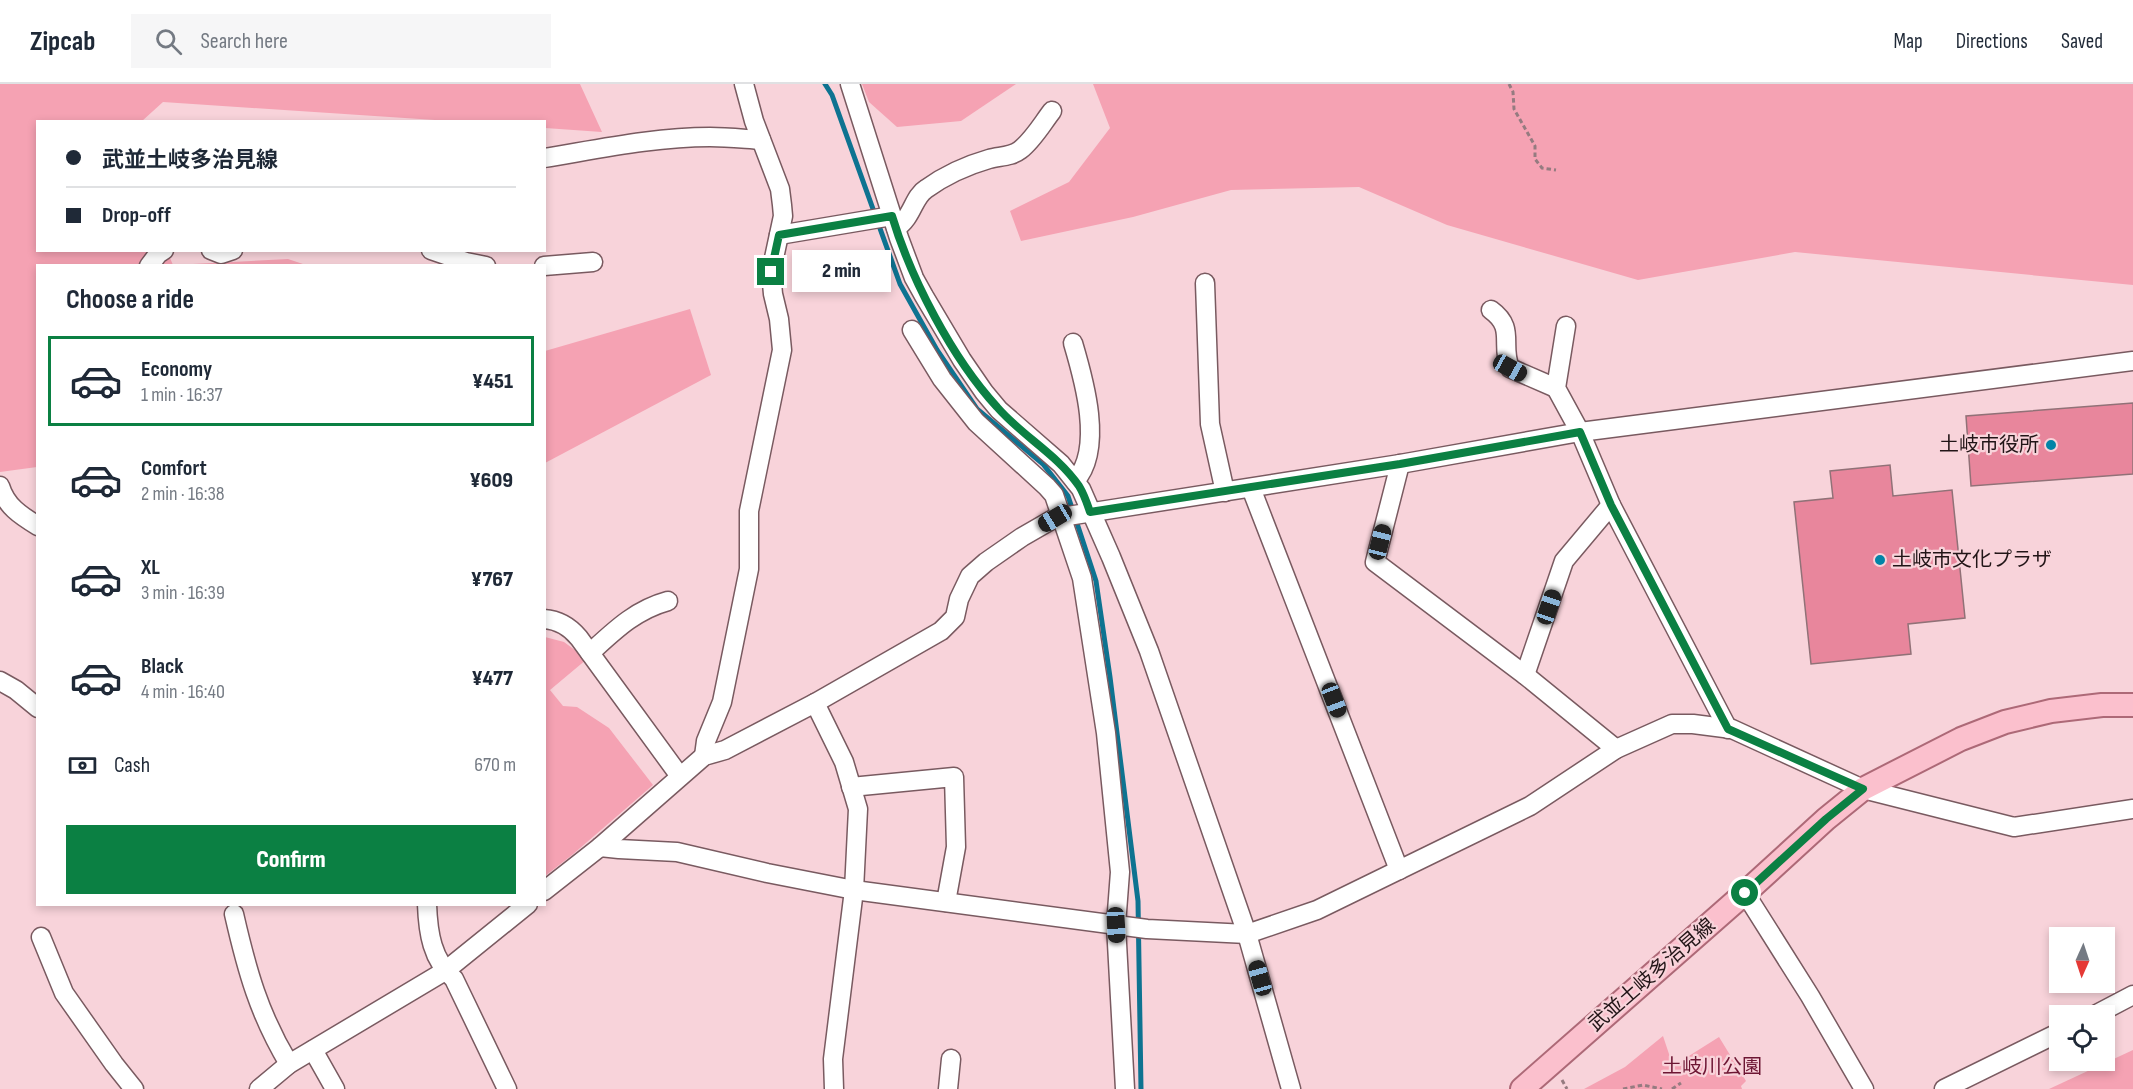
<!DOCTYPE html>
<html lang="en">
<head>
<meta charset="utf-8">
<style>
	:root { --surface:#fff; --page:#f6f6f7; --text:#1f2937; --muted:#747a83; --line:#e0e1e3; --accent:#0b8043 }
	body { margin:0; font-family:"Sofia Sans Condensed","Noto Sans JP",sans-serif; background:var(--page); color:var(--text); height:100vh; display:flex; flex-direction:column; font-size:22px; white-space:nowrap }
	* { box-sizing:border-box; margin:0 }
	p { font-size:20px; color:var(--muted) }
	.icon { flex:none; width:33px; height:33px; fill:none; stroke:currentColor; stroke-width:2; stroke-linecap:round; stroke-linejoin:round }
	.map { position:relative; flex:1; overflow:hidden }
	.sheet { position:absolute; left:36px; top:180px; width:510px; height:642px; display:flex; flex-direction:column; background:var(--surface); border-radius:0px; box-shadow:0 3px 9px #0003 }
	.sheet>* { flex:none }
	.top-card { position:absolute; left:36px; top:36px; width:510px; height:132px; border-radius:0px; box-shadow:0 3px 9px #0003; display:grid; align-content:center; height:132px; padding:0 30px; background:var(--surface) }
	.needle { width:39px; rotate:183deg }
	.tools { position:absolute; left:2049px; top:843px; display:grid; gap:12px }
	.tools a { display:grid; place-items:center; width:66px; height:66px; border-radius:0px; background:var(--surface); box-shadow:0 3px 9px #0003; font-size:30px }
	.end { position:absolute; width:27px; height:27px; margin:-14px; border:8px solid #0b8043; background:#fff; box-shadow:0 0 0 3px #fff }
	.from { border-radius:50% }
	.bubble { position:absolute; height:42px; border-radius:0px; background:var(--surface); box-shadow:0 3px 9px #0003; font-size:20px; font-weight:800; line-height:42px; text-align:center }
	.car { position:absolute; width:18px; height:36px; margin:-18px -9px; border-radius:8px; box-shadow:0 0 4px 2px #0007; background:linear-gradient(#222 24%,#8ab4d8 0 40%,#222 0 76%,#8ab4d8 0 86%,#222 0) }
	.top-card b { display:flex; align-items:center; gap:21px; height:57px; font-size:22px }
	.top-card b+b { border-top:2px solid var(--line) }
	.top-card i { width:15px; height:15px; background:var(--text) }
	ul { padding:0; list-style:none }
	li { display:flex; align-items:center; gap:18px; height:90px; margin:0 12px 9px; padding:0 18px; border:3px solid transparent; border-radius:0px }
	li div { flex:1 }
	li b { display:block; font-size:22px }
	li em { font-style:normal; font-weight:800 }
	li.active { border-color:var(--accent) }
	li>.icon { width:54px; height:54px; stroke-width:1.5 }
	h2 { padding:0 30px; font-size:27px; line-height:72px }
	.pay { display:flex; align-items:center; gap:15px; height:66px; padding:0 30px; font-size:22px }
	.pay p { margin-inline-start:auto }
	.button { display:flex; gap:12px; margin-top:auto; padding:12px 30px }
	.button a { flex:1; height:69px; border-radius:0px; background:var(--accent); color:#fff; font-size:24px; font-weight:800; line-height:69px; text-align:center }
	header { display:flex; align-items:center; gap:36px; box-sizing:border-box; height:84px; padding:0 30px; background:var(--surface); border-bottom:2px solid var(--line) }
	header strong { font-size:28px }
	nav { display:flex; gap:33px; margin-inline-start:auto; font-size:21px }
	.search { width:420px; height:54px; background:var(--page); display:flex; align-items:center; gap:15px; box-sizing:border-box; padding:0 21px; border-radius:0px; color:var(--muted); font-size:22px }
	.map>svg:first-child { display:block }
	.green { fill:#f5a2b3 }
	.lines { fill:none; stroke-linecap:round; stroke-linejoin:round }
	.stream { stroke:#0e7391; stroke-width:5 }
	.building { fill:#e8869c; stroke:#917177; stroke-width:1.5 }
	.minor-casing { stroke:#795a60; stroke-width:21 }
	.major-casing { stroke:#ad6977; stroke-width:26 }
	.path { stroke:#957b80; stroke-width:3; stroke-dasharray:4.5 3; stroke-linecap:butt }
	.minor { stroke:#fff; stroke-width:18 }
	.major { stroke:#fbc0cd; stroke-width:22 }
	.route { stroke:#0b8043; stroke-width:8 }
	.poi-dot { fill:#0284a7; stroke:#f8d3da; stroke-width:2 }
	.labels { text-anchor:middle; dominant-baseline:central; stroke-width:4.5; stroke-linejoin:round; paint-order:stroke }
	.poi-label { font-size:20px; fill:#221517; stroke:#f8d3da; text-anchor:end }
	.street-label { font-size:20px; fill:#221517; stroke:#f8d3da }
	.park-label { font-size:20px; fill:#6d1633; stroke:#f8d3da }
</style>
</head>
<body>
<header>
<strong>Zipcab</strong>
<div class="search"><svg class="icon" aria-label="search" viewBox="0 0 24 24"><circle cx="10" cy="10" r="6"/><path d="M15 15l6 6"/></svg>Search here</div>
<nav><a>Map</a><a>Directions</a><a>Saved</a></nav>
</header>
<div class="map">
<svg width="2133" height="1005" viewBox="0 0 2133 1005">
	<rect width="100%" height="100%" fill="#f8d3da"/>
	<g class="green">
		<polygon points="0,0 580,0 602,48 545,44 544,38 450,37 163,18 142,37 38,38 38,166 167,167 173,181 288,175 306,181 38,182 37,383 0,388"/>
		<polygon points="862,0 1016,0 961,37 897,43 869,18"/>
		<polygon points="1093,0 2133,0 2133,201 1795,168 1638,196 1447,141 1359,103 1231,106 1133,133 1021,157 1010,127 1069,98 1110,44"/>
		<polygon points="690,225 711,291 545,379 545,267"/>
		<polygon points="545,553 564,558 587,575 550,606 563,622 577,623 609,644 653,701 572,771 545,792"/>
		<polygon points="1663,952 1673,982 1719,953 1746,997 1741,1002 1742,1005 1584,1005 1625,983"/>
		<polygon points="2133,966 2133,1005 2049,1005"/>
	</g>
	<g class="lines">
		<polyline class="stream" points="825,0 832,11 900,200 937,266 977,325 1043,380 1068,412 1096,497 1110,593 1138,817 1141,1005"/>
	</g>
	<g class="building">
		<polygon points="2133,319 2133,390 1971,402 1966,332"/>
		<polygon points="1890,381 1893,412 1952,406 1965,534 1908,540 1911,570 1811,580 1794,418 1833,414 1830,387"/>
	</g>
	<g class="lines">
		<defs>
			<g id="minor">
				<polyline points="850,0 899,154 914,194 924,212 962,276 984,308 999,326 1061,380 1081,405 1111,473 1149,567 1247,850 1291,1005"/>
				<path d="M544,74C599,65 655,53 710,53C727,53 745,55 761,56"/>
				<path d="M896,144C913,133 913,113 926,105C944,92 968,81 989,75C999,72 1011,73 1020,66C1033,56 1042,40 1052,27"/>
				<polyline points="779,151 892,132"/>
				<polyline points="211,166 221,170 233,166"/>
				<polyline points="431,166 466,178 486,182"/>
				<polyline points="149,182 158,170 164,166"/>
				<polyline points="544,182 593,178"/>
				<polyline points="1205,199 1210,340 1225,408"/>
				<path d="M1491,226C1516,244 1500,261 1510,284L1556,304"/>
				<polyline points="1566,242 1556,304 1580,348 1611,421 1728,645"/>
				<polyline points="912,246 942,295 976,338 1047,403 1054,411 1082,494 1106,649 1120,788 1116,841 1125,1005"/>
				<path d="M1073,259C1084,296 1104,365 1075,397"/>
				<polyline points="1400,380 1375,478 1525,591 1616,665"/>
				<path d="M0,402C6,422 20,431 38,442"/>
				<polyline points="1251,404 1399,786"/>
				<path d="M544,535C559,536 570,543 579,554L679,691"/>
				<path d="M590,569C614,547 635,526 668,517"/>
				<polyline points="1525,591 1564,477 1611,421"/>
				<polyline points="0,597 16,606 38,624"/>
				<polyline points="815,619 844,678 858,725 854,806 833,975 834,1005"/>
				<polyline points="704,672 706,657 722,618 749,485 749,427 782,266 779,235 773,210 771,188 783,132 782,121 780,105 754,37 744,0"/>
				<polyline points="851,703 954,693 956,763 946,818"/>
				<polyline points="600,763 619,765 677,768 767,789 854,806 1147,845 1247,850 1317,826 1530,722 1616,665 1672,640 1693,640 1732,645 1863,705 2014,743 2133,725"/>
				<polyline points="544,807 600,763 704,672 725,666 815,619 941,547 955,533 959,515 970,492 986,478 1022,453 1055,434 1400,380 1580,348 2133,277"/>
				<polyline points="1745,809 1810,912 1864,1005"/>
				<path d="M427,820C428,849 432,876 454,895L507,1005"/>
				<path d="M234,830C247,887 259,930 289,980"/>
				<polyline points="41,853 64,909 114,980 134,1005"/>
				<polyline points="2093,932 2133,911"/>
				<polyline points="313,966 335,1005"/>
				<polyline points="259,1005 289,980 445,887 528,820"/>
				<polyline points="948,1005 951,975"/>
				<polyline points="1944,1005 2060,948"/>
			</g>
			<polyline id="major" points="1522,1005 1745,809 1826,735 1863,705 1961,655 2005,638 2051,627 2102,621 2133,621"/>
		</defs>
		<use href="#minor" class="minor-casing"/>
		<use href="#major" class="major-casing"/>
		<g class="path">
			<polyline points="1509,0 1513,8 1514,25 1535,62 1535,75 1542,84 1556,86"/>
			<polyline points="1562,996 1567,1005"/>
			<polyline points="1623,1005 1643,1001 1662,1005"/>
			<polyline points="1672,1005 1681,999"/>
		</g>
		<use href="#minor" class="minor"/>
		<use href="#major" class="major"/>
	</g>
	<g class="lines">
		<path class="route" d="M771,188L779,151L892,132C911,195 952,274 997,323C1022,352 1057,370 1079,402C1084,410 1087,419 1090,428L1400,380L1580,348L1611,421L1728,645L1863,705L1826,735L1745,809"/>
	</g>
	<g class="poi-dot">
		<circle cx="2051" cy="361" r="6"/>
		<circle cx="1880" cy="476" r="6"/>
	</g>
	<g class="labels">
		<g class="poi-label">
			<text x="2039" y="361">土岐市役所</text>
			<text x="1892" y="476" text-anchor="start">土岐市文化プラザ</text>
		</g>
		<g class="street-label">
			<text transform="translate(1652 891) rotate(-41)">武並土岐多治見線</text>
		</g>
		<g class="park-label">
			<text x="1712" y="983">土岐川公園</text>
		</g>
	</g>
</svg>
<div class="tools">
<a><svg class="needle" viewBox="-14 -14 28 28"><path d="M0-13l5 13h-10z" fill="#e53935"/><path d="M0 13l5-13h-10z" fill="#747a83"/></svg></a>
<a><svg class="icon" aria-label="locate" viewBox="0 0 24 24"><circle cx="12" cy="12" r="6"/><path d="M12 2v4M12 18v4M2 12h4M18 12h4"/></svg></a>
</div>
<i class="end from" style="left:1745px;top:809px"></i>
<i class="end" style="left:771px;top:188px"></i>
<div class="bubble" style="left:792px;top:166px;width:99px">2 min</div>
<i class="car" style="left:1510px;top:284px;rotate:119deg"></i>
<i class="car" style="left:1055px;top:434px;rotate:239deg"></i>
<i class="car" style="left:1380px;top:458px;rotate:14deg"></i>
<i class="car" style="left:1549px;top:523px;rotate:19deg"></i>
<i class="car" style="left:1334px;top:616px;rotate:159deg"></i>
<i class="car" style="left:1116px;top:841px;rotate:177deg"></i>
<i class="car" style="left:1260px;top:894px;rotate:344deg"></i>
<div class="top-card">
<b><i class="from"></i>武並土岐多治見線</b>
<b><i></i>Drop-off</b>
</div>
<section class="sheet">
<h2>Choose a ride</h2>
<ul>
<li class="active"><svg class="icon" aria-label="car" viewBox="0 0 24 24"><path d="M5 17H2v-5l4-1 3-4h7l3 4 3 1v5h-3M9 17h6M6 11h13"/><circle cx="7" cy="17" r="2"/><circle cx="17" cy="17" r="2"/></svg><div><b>Economy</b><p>1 min · 16:37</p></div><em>¥451</em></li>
<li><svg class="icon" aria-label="car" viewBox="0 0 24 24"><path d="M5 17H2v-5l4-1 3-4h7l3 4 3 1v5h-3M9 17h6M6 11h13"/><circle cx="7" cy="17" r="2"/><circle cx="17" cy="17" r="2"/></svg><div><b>Comfort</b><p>2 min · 16:38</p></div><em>¥609</em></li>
<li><svg class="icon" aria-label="car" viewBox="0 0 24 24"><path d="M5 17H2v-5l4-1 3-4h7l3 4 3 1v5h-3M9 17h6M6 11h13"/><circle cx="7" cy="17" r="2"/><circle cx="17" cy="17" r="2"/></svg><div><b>XL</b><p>3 min · 16:39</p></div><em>¥767</em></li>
<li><svg class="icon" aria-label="car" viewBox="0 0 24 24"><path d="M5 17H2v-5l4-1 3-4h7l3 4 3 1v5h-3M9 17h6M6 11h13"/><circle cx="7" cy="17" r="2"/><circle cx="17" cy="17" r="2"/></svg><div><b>Black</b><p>4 min · 16:40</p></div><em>¥477</em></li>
</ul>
<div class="pay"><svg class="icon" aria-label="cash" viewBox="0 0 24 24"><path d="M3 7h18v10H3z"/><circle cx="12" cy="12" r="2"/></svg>Cash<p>670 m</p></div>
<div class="button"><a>Confirm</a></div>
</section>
</div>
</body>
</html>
